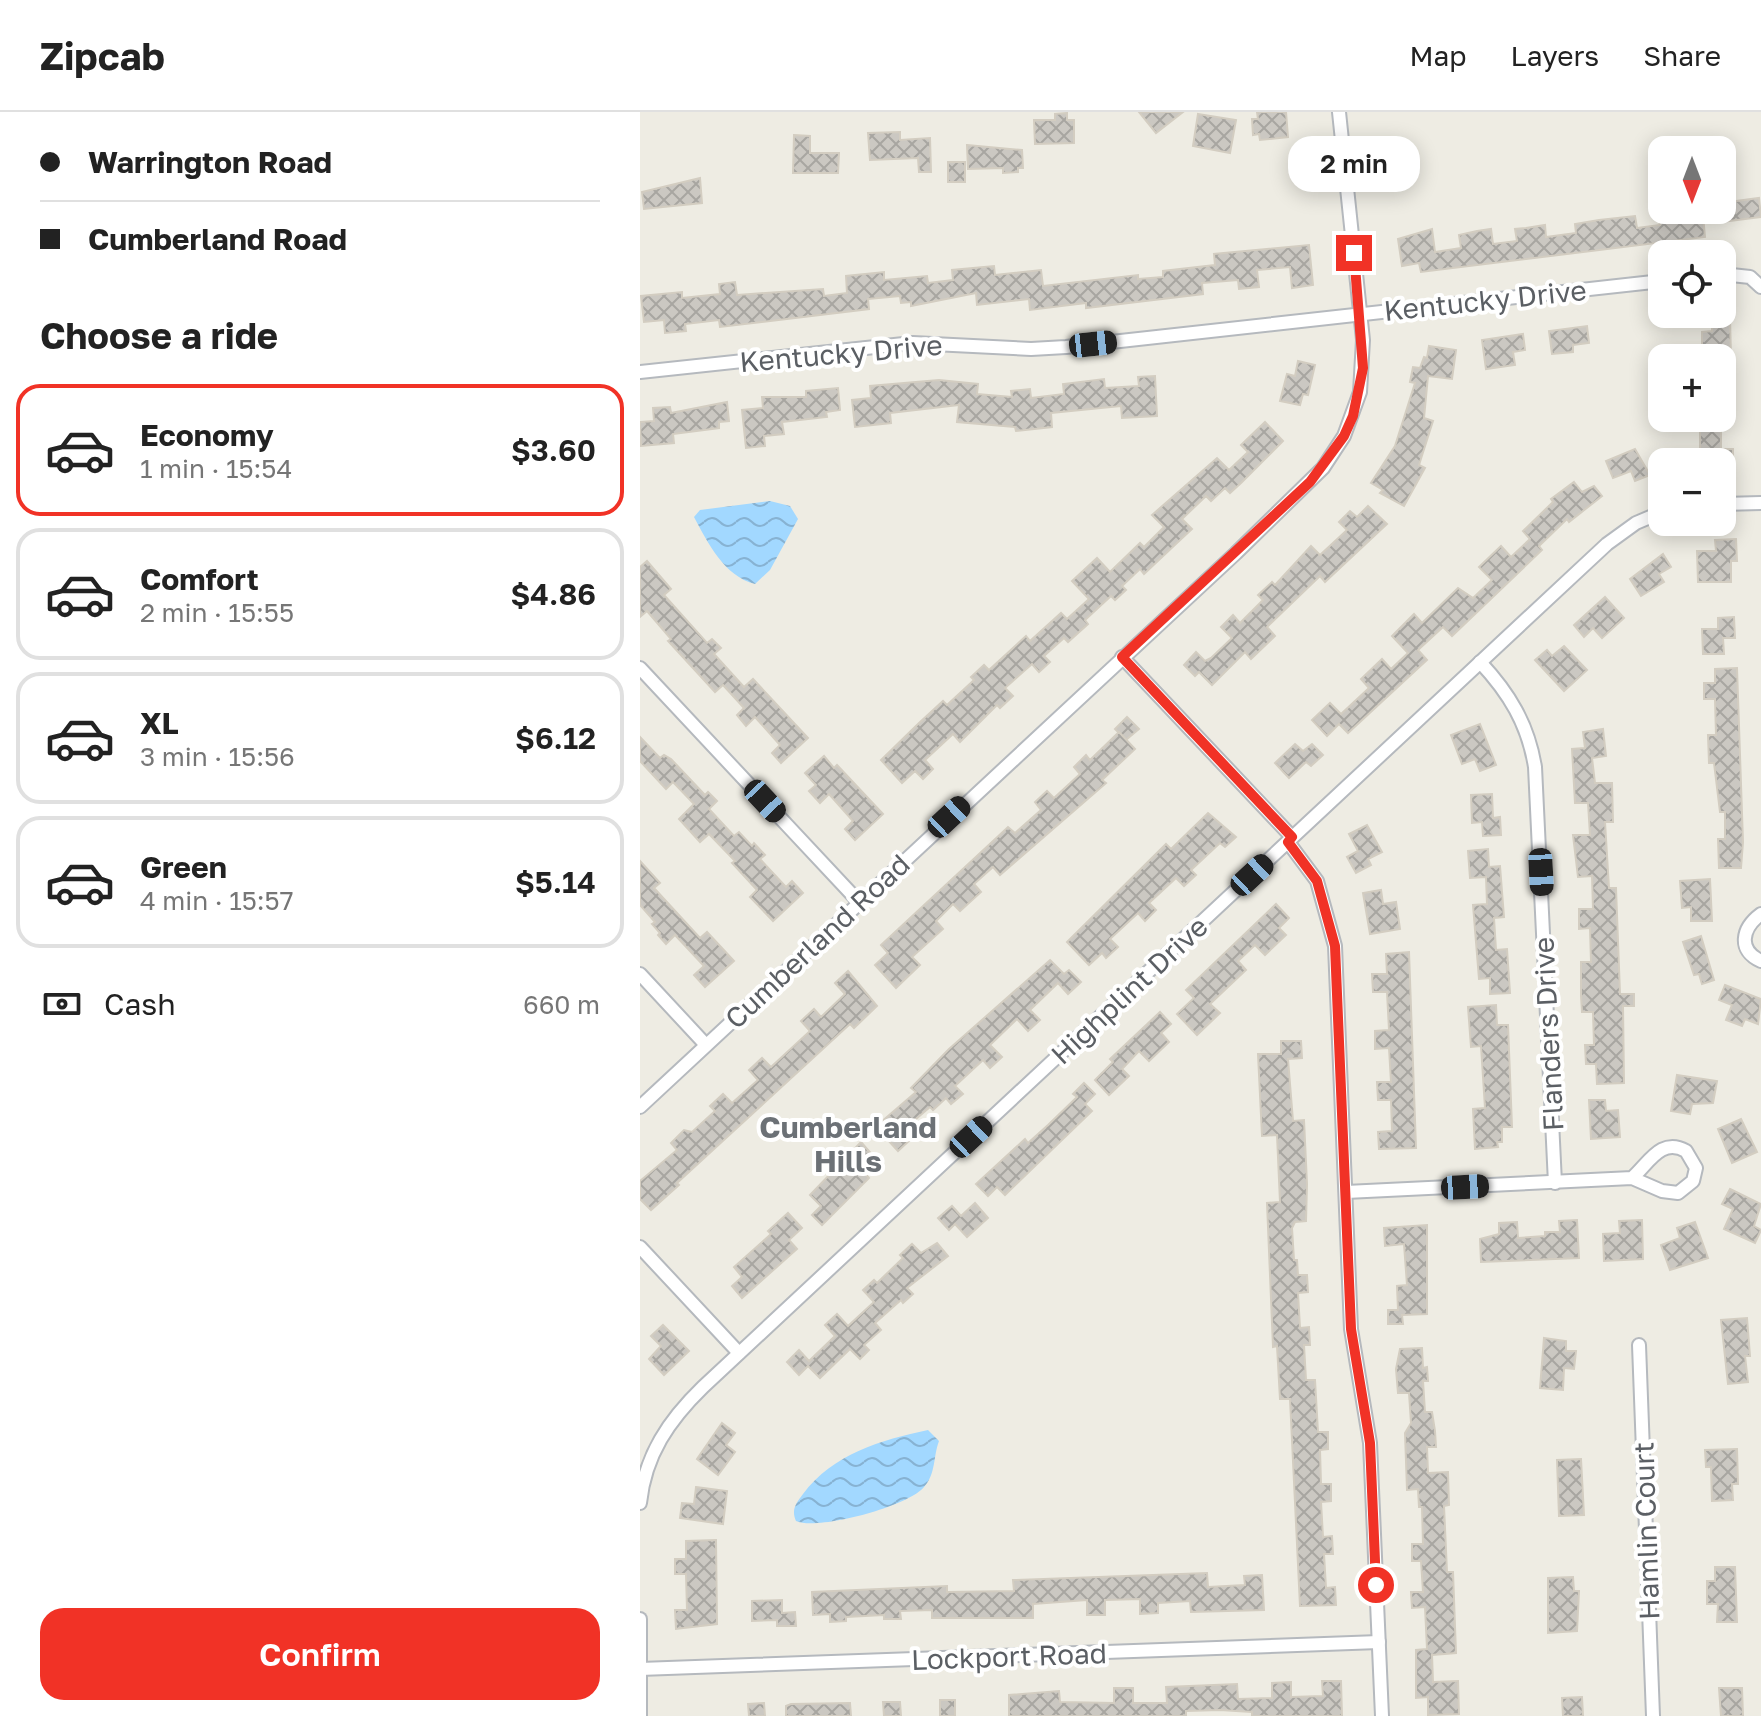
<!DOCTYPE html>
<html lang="en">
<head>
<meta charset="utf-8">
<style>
	:root { --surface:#fff; --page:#f6f6f6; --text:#222; --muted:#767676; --line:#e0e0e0; --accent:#f13226 }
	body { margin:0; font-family:"Golos Text",sans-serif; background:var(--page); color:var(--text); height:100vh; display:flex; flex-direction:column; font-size:30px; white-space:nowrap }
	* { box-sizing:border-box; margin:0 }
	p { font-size:26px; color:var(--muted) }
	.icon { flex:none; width:44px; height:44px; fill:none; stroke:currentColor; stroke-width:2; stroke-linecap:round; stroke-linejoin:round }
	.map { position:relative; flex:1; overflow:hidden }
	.details { display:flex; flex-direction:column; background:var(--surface); width:640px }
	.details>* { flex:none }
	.guide { display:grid; align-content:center; height:176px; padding:0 40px; background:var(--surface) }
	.needle { width:52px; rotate:180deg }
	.buttons { position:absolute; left:1008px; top:24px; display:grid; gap:16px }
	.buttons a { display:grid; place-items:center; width:88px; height:88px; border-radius:16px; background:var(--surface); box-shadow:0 4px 20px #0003; font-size:40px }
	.end { position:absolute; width:36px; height:36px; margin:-18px; border:10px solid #f13226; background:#fff; box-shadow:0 0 0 4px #fff }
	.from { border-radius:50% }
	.bubble { position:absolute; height:56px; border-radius:24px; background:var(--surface); box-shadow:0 4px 20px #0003; font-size:26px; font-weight:600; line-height:56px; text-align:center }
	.car { position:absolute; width:24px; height:48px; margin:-24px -12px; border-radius:10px; box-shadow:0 0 6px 2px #0007; background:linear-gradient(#222 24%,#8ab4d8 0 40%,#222 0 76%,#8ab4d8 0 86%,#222 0) }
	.guide b { display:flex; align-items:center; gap:28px; height:76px; font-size:30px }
	.guide b+b { border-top:2px solid var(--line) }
	.guide i { width:20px; height:20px; background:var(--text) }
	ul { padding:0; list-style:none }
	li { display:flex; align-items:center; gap:24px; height:132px; margin:0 16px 12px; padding:0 24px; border:4px solid var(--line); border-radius:24px }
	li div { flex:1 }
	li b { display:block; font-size:30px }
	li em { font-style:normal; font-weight:600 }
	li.on { border-color:var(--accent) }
	li>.icon { width:72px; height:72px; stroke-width:1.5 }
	h2 { padding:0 40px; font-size:36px; line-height:96px }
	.pay { display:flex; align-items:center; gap:20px; height:88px; padding:0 40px; font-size:30px }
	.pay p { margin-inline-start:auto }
	.primary-button { display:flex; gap:16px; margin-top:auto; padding:16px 40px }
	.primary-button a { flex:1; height:92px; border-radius:24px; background:var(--accent); color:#fff; font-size:32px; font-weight:600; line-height:92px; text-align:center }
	header { display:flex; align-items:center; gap:48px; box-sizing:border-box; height:112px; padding:0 40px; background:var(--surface); border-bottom:2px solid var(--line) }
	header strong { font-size:38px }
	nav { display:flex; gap:44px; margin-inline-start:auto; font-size:28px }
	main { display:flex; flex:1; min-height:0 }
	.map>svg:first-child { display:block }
	.water { fill:url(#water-waves) }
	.building { fill:url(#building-cross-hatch); stroke:#d3cdc1; stroke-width:2 }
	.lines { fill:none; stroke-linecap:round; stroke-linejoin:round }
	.street-casing { stroke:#b5b9be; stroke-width:16 }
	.street { stroke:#fff; stroke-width:12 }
	.route { stroke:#f13226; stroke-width:10 }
	.labels { text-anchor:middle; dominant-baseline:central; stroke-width:8; stroke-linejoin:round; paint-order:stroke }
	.street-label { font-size:28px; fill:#5b5f64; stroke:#fff }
	.neighbourhood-label { font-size:30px; font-weight:bold; fill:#6c7176; stroke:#fff }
</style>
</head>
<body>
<header>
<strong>Zipcab</strong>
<nav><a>Map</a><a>Layers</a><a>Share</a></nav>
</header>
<main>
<section class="details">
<div class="guide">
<b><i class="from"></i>Warrington Road</b>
<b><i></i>Cumberland Road</b>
</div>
<h2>Choose a ride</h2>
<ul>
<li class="on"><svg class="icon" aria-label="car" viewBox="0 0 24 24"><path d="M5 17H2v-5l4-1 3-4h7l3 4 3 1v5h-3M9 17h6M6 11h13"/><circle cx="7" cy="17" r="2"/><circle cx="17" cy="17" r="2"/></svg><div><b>Economy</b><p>1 min · 15:54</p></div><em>$3.60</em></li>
<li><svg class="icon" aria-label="car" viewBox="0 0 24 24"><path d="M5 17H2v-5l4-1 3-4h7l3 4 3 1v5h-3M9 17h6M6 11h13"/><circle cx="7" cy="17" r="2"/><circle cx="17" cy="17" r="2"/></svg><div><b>Comfort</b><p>2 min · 15:55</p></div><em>$4.86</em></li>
<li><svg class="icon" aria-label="car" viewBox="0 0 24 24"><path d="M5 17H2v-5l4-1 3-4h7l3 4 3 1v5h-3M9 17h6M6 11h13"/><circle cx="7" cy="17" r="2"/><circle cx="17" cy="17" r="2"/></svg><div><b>XL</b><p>3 min · 15:56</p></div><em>$6.12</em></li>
<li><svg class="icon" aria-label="car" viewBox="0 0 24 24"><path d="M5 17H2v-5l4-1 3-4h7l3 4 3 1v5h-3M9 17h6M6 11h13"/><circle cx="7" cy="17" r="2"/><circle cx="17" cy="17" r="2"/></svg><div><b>Green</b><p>4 min · 15:57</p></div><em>$5.14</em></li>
</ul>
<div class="pay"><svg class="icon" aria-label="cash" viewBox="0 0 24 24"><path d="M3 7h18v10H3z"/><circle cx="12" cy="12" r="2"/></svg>Cash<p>660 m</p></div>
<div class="primary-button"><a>Confirm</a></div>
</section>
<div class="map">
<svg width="1121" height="1604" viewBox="0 0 1121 1604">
	<defs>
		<pattern id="water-waves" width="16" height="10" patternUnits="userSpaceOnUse" patternTransform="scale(2)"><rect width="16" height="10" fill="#a2d8ff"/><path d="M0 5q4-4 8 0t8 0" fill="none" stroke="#87b2d2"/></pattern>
		<pattern id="building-cross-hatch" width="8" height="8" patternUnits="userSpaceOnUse" patternTransform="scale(2)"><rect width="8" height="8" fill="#cbc8c2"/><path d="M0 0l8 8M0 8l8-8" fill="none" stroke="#a8a6a1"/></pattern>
	</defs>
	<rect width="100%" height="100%" fill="#eeece3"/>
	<g class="water">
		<path d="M130,389L150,394L158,407L130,458L115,472C84,464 68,431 54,405L60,398Z"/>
		<path d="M288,1318L299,1329C293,1345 296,1362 284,1375C269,1394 178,1419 156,1409C151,1398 156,1391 163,1382C193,1342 241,1328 288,1318Z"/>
	</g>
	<g class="building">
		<polygon points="499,0 543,0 516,21"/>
		<polygon points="617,0 646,0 648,25 620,28 619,22 613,23 612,7 618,7"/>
		<polygon points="427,1 427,8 434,8 434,31 395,32 394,8 415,8 415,2"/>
		<polygon points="558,2 596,8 590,41 553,34"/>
		<polygon points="260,20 260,28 290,26 291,60 279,60 278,46 230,48 228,21"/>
		<polygon points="154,23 170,24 170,41 199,41 198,61 153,61"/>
		<polygon points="327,33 382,38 383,56 378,56 378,60 363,61 363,56 328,57"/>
		<rect x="308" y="50" width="17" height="20"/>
		<polygon points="60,66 62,91 4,97 2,80"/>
		<polygon points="1119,86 1121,105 1081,110 1082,91"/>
		<polygon points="1063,103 1065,125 781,160 779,151 762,154 758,127 792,117 795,140 821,136 819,123 837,119 851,117 853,132 877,129 875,117 886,116 905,113 906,125 936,121 935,112 959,108 995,104 997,116 1020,113 1019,107"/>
		<polygon points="669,133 673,173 652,176 650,155 617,158 619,175 599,177 598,168 562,171 563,182 446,196 446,191 390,198 389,187 337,193 336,181 271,194 271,190 261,191 260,184 228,187 229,197 80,215 79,208 45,212 46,219 25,221 24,208 4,210 1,184 42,180 42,186 80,182 79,172 95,170 97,183 183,177 184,184 207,181 206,164 244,160 244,168 287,164 288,171 313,168 312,158 354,154 355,163 401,158 403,174 498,163 498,167 523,165 523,159 575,153 574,142"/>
		<polygon points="1072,205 1090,205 1091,246 1062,246 1062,220 1072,219"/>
		<polygon points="947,214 949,231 933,233 933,240 912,242 909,219"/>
		<polygon points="883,222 885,238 873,240 875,253 846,257 842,228"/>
		<polygon points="789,234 816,238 812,267 788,264 784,306 793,309 779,353 785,356 764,394 740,381 743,378 731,371 755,334 775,271 770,270 773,255 780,256 784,245 787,246"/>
		<polygon points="658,249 675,253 668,283 663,282 660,293 640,289 647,262 655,264"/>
		<polygon points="515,264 517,304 482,306 481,294 411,301 412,315 376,319 375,315 317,310 319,293 250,301 251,311 215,315 212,288 231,286 230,274 299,268 338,272 337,282 372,285 371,279 390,277 391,286 424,282 423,272 464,267 465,276 499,274 498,265"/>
		<polygon points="198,276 200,298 186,300 187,305 142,310 144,322 124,324 125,334 106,336 102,298 123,296 122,285 166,285 166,279"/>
		<polygon points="87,290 89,309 79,310 79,316 33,322 34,331 1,334 0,310 14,309 13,296 30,295 31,301"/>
		<polygon points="625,310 643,329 601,371 590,381 585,376 571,389 566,384 542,407 552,417 538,430 504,462 500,457 482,474 486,478 475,488 471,484 445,508 448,512 428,530 424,526 404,544 410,550 399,560 392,552 365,576 373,584 360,596 357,593 320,630 313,622 285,648 293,657 283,667 275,659 262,671 241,648 279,611 303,589 307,593 334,568 331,565 344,553 349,558 386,524 390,529 421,501 427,507 449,487 432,469 457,446 470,460 500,431 504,435 524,415 512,403 577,346 589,358 608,340 601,333"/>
		<polygon points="1060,318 1081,318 1081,337 1093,337 1093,350 1060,348"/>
		<polygon points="995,337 1010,363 995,369 991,359 973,366 966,349"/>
		<polygon points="934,370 942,380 954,374 962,384 929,410 927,407 899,434 902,438 812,524 803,515 778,538 787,548 708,621 699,612 687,624 672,608 690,591 701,602 729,576 721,567 742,547 751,557 768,541 752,524 774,502 782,511 818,476 833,486 852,468 839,455 861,434 871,445 890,427 883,419 913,390 911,387"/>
		<polygon points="728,394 747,412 685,470 680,464 627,515 635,524 611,547 605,540 572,573 559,560 555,564 544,553 556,540 565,549 571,546 592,526 581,515 593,503 600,511 623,488 618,483 632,470 635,473 671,434 680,443 707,418 699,410 710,399 717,405"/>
		<polygon points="1096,427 1097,449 1091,449 1091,470 1058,470 1057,439 1076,439 1075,428"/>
		<polygon points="1023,442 1031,455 1019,462 1024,470 1001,484 990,467"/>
		<polygon points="7,449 31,477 24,483 67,531 72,527 81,536 74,542 104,575 113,567 168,626 141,651 132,641 140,633 115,605 106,614 97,603 104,596 83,573 75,580 28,529 31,527 7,499 0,505 0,455"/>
		<polygon points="965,485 984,506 962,526 953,516 944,525 934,513"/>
		<polygon points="1094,505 1095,526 1083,526 1084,542 1063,542 1062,517 1078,517 1078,506"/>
		<polygon points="924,534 947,558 924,579 895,548 907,538 912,544"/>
		<polygon points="1097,556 1103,730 1101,756 1079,756 1078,727 1085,727 1085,700 1080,700 1074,651 1069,651 1068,623 1076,623 1075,587 1064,587 1064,571 1075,571 1075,557"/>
		<polygon points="487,605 499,617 486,628 475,617"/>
		<polygon points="840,612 856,653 840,659 835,647 822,652 811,623"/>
		<polygon points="963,617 966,644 952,646 955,671 972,671 973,710 965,710 969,776 976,776 980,882 994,882 994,894 983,894 984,971 957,972 956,952 946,952 945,933 954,933 953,900 942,900 941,884 941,850 951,850 950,816 939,817 939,797 953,797 952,764 938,765 933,723 950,723 948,691 935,691 932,637 945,636 943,620"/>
		<polygon points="479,620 495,637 462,668 466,671 360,763 353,755 334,772 341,780 320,799 313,792 296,809 303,817 272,845 280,853 256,876 235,853 248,841 241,833 368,715 375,721 401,698 395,690 407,679 414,686 440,662 434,655 446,643 450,648"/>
		<polygon points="0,625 20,646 24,643 31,647 65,683 68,680 77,689 69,697 94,724 99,720 112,734 114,731 125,743 120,747 146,775 152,769 163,781 133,809 110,785 117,778 92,751 95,749 69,722 60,730 39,707 54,692 33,670 26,677 0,649"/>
		<polygon points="655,632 663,639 672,632 683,643 671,654 666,650 649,666 635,651"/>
		<polygon points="184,644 194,656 197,653 243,702 215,728 205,717 213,709 189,682 180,691 169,679 176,673 165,661"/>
		<polygon points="852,682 853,706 860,705 861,723 843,724 842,710 832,711 831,683"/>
		<polygon points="568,701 596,725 585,735 580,731 551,758 556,763 544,774 536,766 509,791 516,798 505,809 498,801 470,827 478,835 466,846 462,841 449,853 427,830 526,732 531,737"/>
		<polygon points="727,713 742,740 728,747 731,753 716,761 707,745 718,739 709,722"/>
		<polygon points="848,737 849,755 860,754 864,805 854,806 856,838 867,837 870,881 850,882 850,866 839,867 833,793 847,792 846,765 830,766 828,739"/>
		<polygon points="0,749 20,771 14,776 60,826 67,820 94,849 65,875 54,863 64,854 35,823 26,832 18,823 20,821 12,812 15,810 0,793"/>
		<polygon points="1070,767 1072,809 1051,809 1051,795 1042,796 1040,769"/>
		<polygon points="741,778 743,792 756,790 760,817 730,822 723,781"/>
		<polygon points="636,792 649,806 639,816 646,823 625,843 615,833 598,849 606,858 570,892 580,901 557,923 537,902 554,886 546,878"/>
		<polygon points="1061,824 1074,868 1062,872 1059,862 1054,863 1043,830"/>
		<polygon points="769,840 776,1036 739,1037 738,1020 752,1019 751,988 738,988 737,970 751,970 749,936 735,937 735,919 749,918 747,880 733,880 732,862 747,862 746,842"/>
		<polygon points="410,848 424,862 429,858 441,870 428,882 418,871 390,898 400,908 388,919 377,907 350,933 362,945 350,956 343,948 315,974 323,982 311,992 306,986 293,998 290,995 262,1019 270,1028 258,1039 247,1027 252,1023 241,1010 276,980 271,976 309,937"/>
		<polygon points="208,859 237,894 214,916 210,912 37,1071 39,1073 11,1098 0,1087 0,1069 37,1038 31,1031 44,1018 52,1020 75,999 70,994 83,982 92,991 118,968 109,958 122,946 131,955 170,919 161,909 174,897 181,905 205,882 195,871"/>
		<polygon points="1085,873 1121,887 1118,912 1105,907 1102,914 1086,908 1092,893 1079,888"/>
		<polygon points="856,893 857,913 868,913 872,1015 862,1015 862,1030 857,1030 858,1035 835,1037 833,997 845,996 841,934 831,935 828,895"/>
		<polygon points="520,900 531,912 521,921 529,930 509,949 499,939 482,957 489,964 469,983 455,968 473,950 470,947"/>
		<polygon points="641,929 661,929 662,946 648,947 653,1009 664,1008 667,1072 666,1109 655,1110 652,1116 654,1148 657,1148 658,1163 667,1163 668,1180 658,1181 660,1216 669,1215 670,1233 664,1233 666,1268 675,1268 678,1320 688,1320 688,1337 680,1338 681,1372 691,1372 691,1389 681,1390 683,1425 692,1424 693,1442 684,1442 686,1476 695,1475 696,1493 660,1494 650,1287 640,1287 637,1234 633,1235 627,1091 640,1090 637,1023 622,1024 618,942 641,942"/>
		<polygon points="1037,963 1077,969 1073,991 1052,992 1050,1002 1031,999"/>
		<polygon points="444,971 455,982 445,992 452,999 365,1083 357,1075 348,1084 336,1072 385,1027 388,1031 408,1013 437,985 433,982"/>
		<polygon points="949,988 965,988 966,999 978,998 980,1025 951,1027"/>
		<polygon points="1101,1007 1117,1040 1092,1051 1078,1017"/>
		<polygon points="221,1030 234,1045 221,1057 229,1066 182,1113 172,1103 181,1094 170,1083"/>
		<polygon points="1090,1077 1121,1092 1114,1114 1121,1118 1115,1131 1084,1117 1093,1097 1082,1092"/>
		<polygon points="335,1091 348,1106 327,1125 315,1112 309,1118 298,1106 312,1094 321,1104"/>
		<polygon points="148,1101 162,1116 149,1128 157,1137 102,1186 92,1174 102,1165 94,1155 131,1122 128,1119"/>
		<polygon points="937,1108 939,1146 841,1150 840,1127 859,1122 859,1111 877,1110 878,1126 905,1124 905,1120 920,1120 919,1109"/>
		<polygon points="1002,1108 1003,1147 964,1149 963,1122 980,1121 979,1109"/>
		<polygon points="1055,1110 1068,1146 1030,1158 1021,1133 1040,1126 1037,1116"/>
		<polygon points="787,1113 787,1202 762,1203 763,1212 748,1212 748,1198 758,1198 757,1174 767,1173 764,1132 745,1134 744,1116"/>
		<polygon points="297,1131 308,1144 267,1176 273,1182 263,1191 261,1188 235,1211 241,1218 224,1233 229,1238 220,1247 210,1237 180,1266 168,1254 159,1263 147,1250 159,1238 169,1249 195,1224 185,1213 197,1202 208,1214 234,1190 223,1178 234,1168 237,1171 263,1146 260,1143 272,1132 281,1141"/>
		<polygon points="1107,1206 1110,1244 1105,1244 1108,1270 1088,1272 1081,1208"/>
		<polygon points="23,1213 49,1239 24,1263 9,1247 21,1234 11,1224"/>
		<polygon points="904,1226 926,1229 926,1239 936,1239 934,1257 924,1256 923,1278 900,1276"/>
		<polygon points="782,1236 783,1256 787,1255 788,1269 783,1269 785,1300 792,1300 795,1319 796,1335 787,1335 788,1361 808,1360 809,1393 804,1394 807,1460 813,1460 816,1541 792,1543 793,1570 818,1569 819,1602 788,1603 788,1585 776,1586 776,1538 787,1537 785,1495 772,1496 771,1480 783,1480 781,1449 772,1449 772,1432 783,1432 782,1395 779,1395 778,1377 767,1378 765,1321 771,1311 769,1281 758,1281 756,1257 760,1237"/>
		<polygon points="82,1311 95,1321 86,1333 95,1340 78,1363 57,1347"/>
		<polygon points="1097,1337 1098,1372 1092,1372 1093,1388 1072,1389 1071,1355 1066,1355 1065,1338"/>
		<polygon points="941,1347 944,1403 919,1404 917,1348"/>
		<polygon points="56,1375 87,1379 83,1412 40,1406 42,1391 54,1392"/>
		<polygon points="76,1428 77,1512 36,1517 35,1498 47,1498 46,1462 35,1462 35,1447 46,1447 46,1429"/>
		<polygon points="1075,1455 1095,1455 1097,1510 1077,1510 1078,1492 1067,1492 1067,1469 1075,1469"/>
		<polygon points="567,1461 568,1475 605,1473 604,1464 622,1463 624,1498 551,1500 550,1489 518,1491 518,1501 500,1502 500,1487 465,1488 465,1503 447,1503 447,1488 393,1492 393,1506 292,1506 292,1498 260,1499 261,1507 244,1507 244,1503 206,1505 206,1509 190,1510 190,1502 173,1503 172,1480 307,1474 307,1480 374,1479 373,1468"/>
		<polygon points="933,1465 934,1479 939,1479 937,1519 908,1521 908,1466"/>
		<polygon points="142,1488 142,1501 155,1500 156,1514 137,1514 137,1508 112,1509 112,1489"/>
		<polygon points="682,1569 701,1569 702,1604 612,1604 612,1600 580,1598 546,1599 546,1604 369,1604 369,1583 419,1579 420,1590 474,1591 474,1576 493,1576 493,1591 527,1591 526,1575 597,1572 598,1587 632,1586 632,1571 651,1570 651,1585 683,1584"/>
		<polygon points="1079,1576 1102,1576 1103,1604 1081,1604"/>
		<polygon points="942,1585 943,1604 923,1604 922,1586"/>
		<rect x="300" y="1588" width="15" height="16"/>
		<polygon points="243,1590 260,1590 261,1604 244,1604"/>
		<polygon points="124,1591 125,1604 109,1604 108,1592"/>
		<polygon points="210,1591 211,1604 146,1604 146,1594 151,1592"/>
	</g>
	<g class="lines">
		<defs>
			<g id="street">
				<polyline points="1082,162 1110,165 1121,175"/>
				<polyline points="0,260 273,231 391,237 426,235 1022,169"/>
				<polyline points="1082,392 1121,391"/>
				<polyline points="482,545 652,725"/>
				<path d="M840,550C869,581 888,612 895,655L915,1071"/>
				<polyline points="0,556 219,790"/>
				<polyline points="648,730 677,769 695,834 711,1217 730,1331 742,1604"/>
				<path d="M1121,802C1102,816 1097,838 1121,849"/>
				<polyline points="0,862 66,933"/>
				<polyline points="0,995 596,441 683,356 704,324 720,280 723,228 699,0"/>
				<path d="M706,1080L992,1066C1009,1051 1021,1025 1046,1039L1056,1056L1053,1069L1038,1081L1022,1079L992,1066"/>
				<polyline points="0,1135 99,1241"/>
				<polyline points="999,1233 1013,1604"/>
				<path d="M0,1391C5,1343 29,1308 63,1275L967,432L996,411L1022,400"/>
				<polyline points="0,1507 0,1604"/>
				<polyline points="0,1557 739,1530"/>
			</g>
		</defs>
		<use href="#street" class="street-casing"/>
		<use href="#street" class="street"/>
	</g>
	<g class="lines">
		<polyline class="route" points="714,141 723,256 713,304 704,324 670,370 482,545 652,725 648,730 677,769 695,834 711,1217 730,1331 736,1473"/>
	</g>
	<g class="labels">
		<g class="street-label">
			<text transform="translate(845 188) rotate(-6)">Kentucky Drive</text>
			<text transform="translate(201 241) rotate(-5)">Kentucky Drive</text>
			<text transform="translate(177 829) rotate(-43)">Cumberland Road</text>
			<text transform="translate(489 878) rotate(-43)">Highplint Drive</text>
			<text transform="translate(908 922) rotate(-93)">Flanders Drive</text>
			<text transform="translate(1006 1419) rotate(-92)">Hamlin Court</text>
			<text transform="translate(369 1544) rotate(-2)">Lockport Road</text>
		</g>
		<g class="neighbourhood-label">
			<text x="208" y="1015">Cumberland<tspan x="208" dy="34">Hills</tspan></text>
		</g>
	</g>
</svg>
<div class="buttons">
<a><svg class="needle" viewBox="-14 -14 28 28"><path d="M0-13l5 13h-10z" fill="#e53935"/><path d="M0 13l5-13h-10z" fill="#767676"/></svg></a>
<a><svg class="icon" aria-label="locate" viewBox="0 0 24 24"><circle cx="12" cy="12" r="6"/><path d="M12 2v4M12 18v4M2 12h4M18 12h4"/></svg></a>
<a>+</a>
<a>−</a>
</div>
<i class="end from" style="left:736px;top:1473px"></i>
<i class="end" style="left:714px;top:141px"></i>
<div class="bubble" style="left:648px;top:24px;width:132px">2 min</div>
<i class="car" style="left:453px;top:232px;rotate:84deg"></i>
<i class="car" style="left:125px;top:689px;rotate:137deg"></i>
<i class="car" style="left:309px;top:705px;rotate:47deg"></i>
<i class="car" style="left:901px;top:760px;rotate:177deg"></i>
<i class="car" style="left:612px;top:763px;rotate:47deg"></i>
<i class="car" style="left:331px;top:1025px;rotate:47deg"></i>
<i class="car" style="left:825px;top:1075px;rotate:87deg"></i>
</div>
</main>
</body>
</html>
